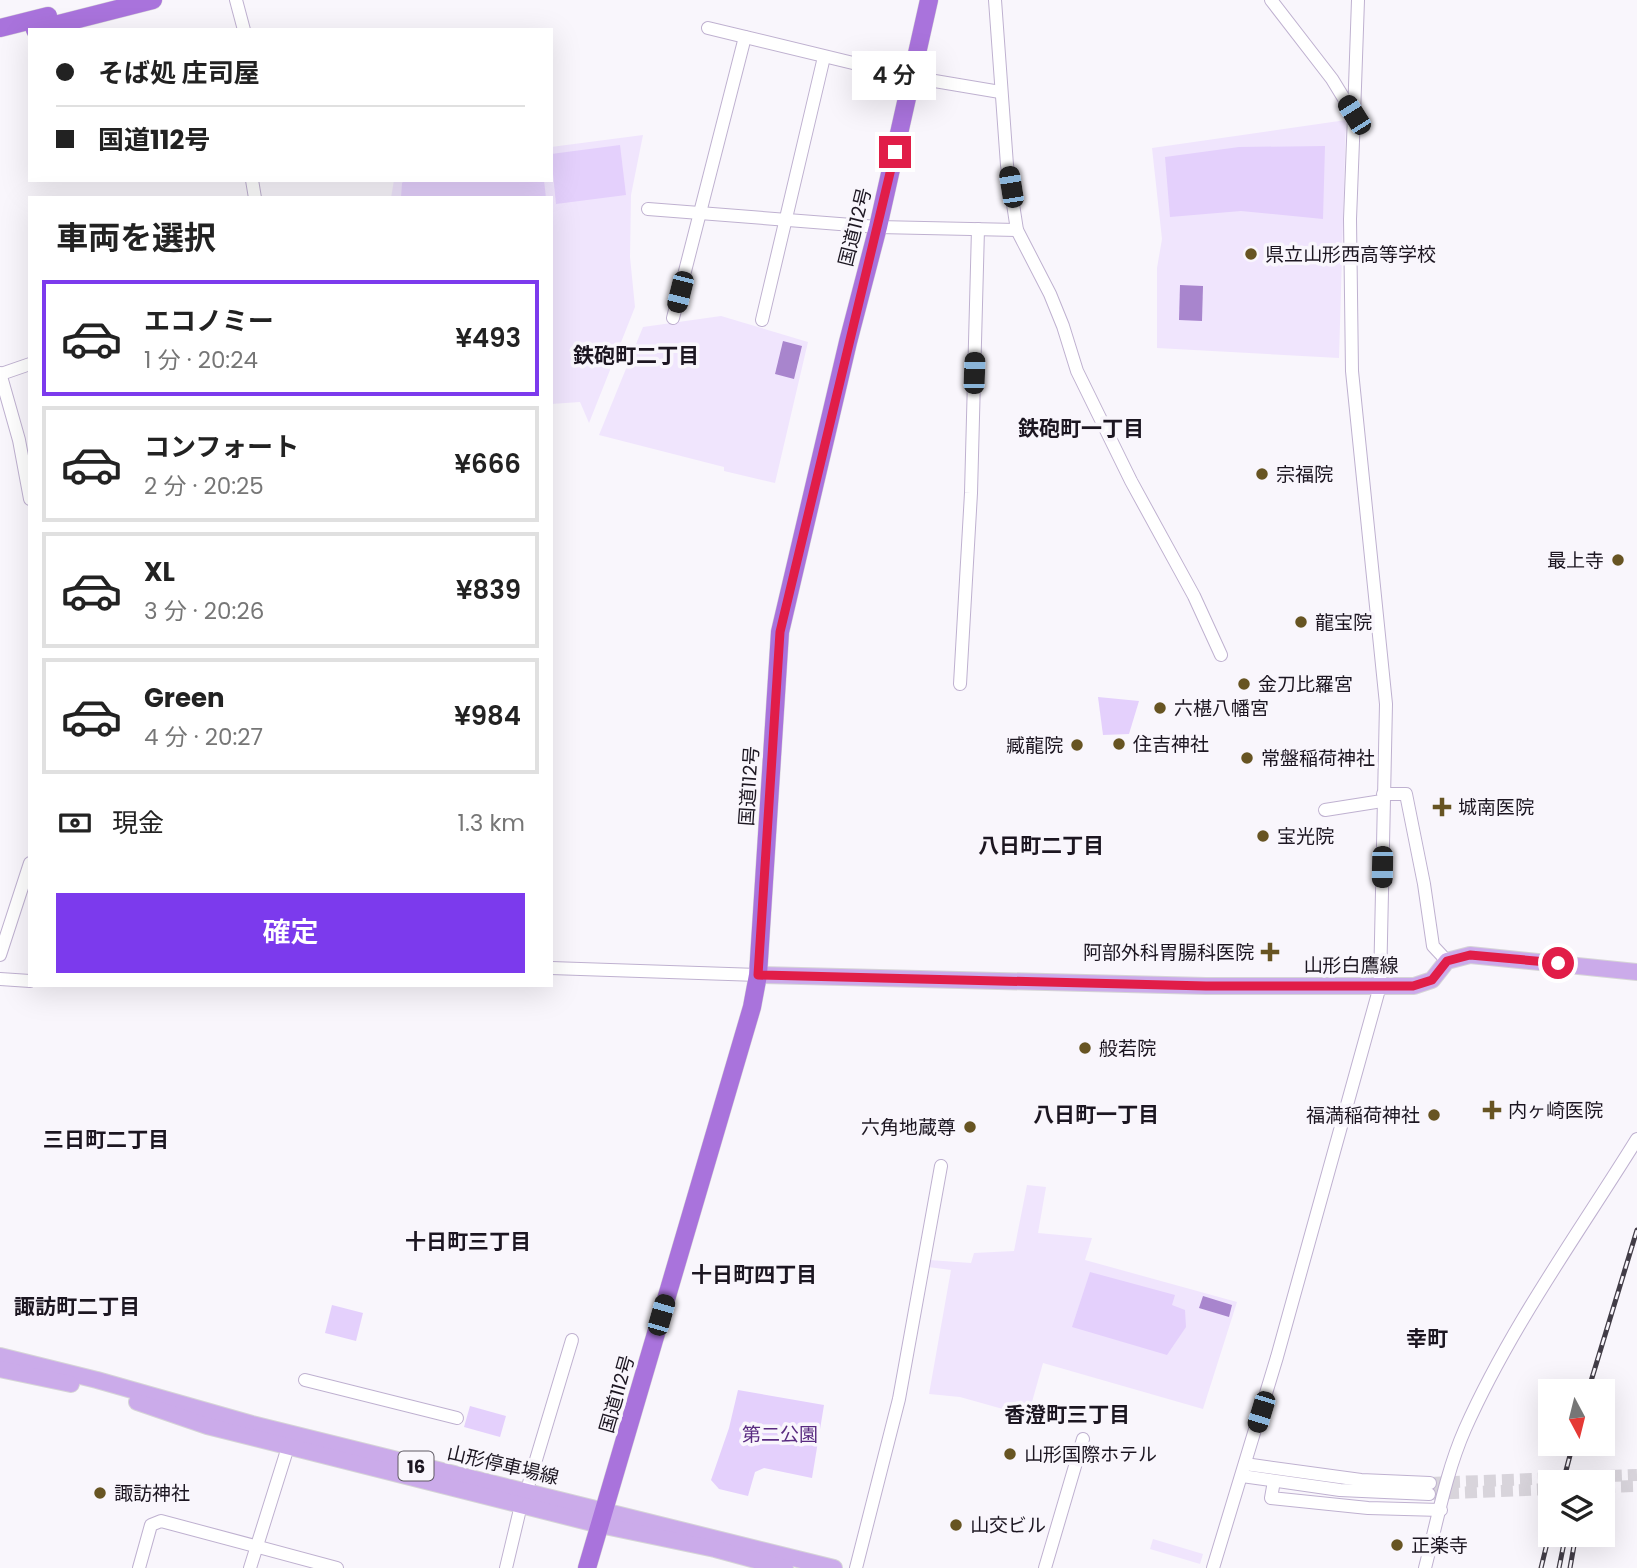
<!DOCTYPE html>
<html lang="ja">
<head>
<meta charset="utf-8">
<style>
	:root { --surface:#fff; --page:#f2f2f2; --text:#222; --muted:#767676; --line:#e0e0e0; --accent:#7c3aed }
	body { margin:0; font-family:Poppins,"Noto Sans JP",sans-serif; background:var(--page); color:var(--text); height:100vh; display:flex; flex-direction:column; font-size:26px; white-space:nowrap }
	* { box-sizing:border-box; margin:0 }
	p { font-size:23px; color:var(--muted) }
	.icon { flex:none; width:38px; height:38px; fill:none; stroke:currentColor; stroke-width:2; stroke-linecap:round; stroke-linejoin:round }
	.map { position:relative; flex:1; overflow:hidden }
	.panel { position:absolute; left:28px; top:196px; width:525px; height:791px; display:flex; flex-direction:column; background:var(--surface); border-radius:0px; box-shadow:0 7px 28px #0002 }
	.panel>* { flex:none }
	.guide { position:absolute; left:28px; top:28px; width:525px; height:154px; border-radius:0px; box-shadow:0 7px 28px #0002; display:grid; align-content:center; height:154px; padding:0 28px; background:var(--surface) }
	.needle { width:46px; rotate:173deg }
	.buttons { position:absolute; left:1538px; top:1379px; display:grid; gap:14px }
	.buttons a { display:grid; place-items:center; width:77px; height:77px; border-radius:0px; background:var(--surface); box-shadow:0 7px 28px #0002; font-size:35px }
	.end { position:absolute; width:32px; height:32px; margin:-16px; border:9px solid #e11d48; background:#fff; box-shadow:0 0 0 4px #fff }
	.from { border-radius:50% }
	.bubble { position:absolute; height:49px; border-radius:0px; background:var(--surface); box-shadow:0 7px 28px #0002; font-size:23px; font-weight:600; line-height:49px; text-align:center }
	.car { position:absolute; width:21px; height:42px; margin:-21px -10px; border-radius:9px; box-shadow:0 0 5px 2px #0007; background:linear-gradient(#222 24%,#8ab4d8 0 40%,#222 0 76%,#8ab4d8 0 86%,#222 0) }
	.guide b { display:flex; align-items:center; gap:24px; height:66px; font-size:26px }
	.guide b+b { border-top:2px solid var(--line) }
	.guide i { width:18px; height:18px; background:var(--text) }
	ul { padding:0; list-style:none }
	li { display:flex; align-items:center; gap:21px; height:116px; margin:0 14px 10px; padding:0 14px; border:4px solid var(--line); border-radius:0px }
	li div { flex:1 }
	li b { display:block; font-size:26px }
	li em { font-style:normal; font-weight:600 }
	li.on { border-color:var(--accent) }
	li>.icon { width:63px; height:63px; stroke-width:1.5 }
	h2 { padding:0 28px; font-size:32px; line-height:84px }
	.pay { display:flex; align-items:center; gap:18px; height:77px; padding:0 28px; font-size:26px }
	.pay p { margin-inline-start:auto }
	.primary-button { display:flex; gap:14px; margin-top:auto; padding:14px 28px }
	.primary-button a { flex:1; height:80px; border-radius:0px; background:var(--accent); color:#fff; font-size:28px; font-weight:600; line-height:80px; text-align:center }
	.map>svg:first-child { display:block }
	.built { fill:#f0e5fd }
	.green { fill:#e4d0fc }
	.water { fill:#a885cd }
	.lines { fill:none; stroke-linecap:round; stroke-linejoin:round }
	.minor-tunnel { stroke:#d8d4db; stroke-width:12; stroke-dasharray:12 6; stroke-linecap:butt }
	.minor-casing { stroke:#bfb1d0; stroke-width:14 }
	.major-casing { stroke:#d6d5d7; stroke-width:18 }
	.highway-casing { stroke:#d6d5d7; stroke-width:19 }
	.minor { stroke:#fff; stroke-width:12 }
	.major { stroke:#cbabea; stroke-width:16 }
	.highway { stroke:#a973dc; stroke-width:18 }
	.rail-casing { stroke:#423d47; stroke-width:5 }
	.rail { stroke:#f9f6fc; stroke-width:2.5; stroke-dasharray:8; stroke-linecap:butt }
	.route { stroke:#e11d48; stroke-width:9 }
	.poi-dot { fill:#675422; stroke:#f9f6fc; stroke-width:2.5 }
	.labels { text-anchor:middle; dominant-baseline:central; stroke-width:7; stroke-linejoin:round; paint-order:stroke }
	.shield { fill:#f9f6fc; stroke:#5e5963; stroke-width:2 }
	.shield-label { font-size:18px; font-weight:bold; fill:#1c1621 }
	.street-label { font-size:19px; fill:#1c1621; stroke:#f9f6fc }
	.poi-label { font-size:19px; fill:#1c1621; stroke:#f9f6fc; text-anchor:start }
	.park-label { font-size:19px; fill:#592b80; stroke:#f9f6fc }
	.neighbourhood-label { font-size:21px; font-weight:bold; fill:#1c1621; stroke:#f9f6fc }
</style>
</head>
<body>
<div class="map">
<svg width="1637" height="1568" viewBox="0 0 1637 1568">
	<rect width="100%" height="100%" fill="#f9f6fc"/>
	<g class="built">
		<polygon points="1346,120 1339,358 1157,348 1157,268 1162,239 1152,148"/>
		<polygon points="643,135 631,195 630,257 635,307 589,423 580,402 551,404 551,198 391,198 394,180 551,180 551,147"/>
		<polygon points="721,316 808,342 775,483 724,471 724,467 599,435 643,327"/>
		<polygon points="1027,1185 1046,1187 1038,1233 1092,1238 1085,1260 1237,1302 1203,1409 1043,1363 1028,1416 960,1397 929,1394 951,1270 928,1267 929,1260 971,1263 974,1253 1014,1251"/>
		<polygon points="1153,1539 1203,1554 1200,1564 1150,1549"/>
	</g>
	<g class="green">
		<polygon points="620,145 626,195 556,204 551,154"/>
		<polygon points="1325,146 1323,219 1241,211 1170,217 1165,157 1239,147"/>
		<polygon points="405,180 544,180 546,198 401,198 402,183"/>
		<polygon points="1098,697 1139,701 1129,734 1103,735"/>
		<polygon points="1090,1272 1175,1295 1172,1305 1185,1310 1186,1327 1167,1355 1072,1327"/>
		<polygon points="332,1305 363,1313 356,1341 325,1333"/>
		<polygon points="738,1390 824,1405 812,1478 764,1468 755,1472 748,1496 719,1489 711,1480 729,1428"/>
		<polygon points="470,1406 506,1416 500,1437 464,1427"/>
	</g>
	<g class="water">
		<polygon points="1180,285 1203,286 1202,321 1179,320"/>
		<polygon points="783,341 802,346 794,379 775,374"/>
		<polygon points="1203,1296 1232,1305 1229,1317 1199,1308"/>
	</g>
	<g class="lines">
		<g class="minor-tunnel">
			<polyline points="1430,1483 1637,1475"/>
			<polyline points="1603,1487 1637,1486"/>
			<polyline points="1429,1494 1550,1489"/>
		</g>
		<defs>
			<g id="minor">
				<polyline points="236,0 244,30"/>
				<polyline points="995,0 1007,165 1017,230 1050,294 1063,326 1077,371 1131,481 1194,596 1221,655"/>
				<polyline points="708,28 911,77 1000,92"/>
				<polyline points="1354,115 1358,0"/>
				<polyline points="252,180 255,198"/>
				<polyline points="648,209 878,227 1017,230"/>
				<polyline points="673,318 745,37"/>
				<polyline points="762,320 824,57"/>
				<polyline points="0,373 19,440 30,499"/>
				<polyline points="1,374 30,364"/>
				<polyline points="960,684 971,493 978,229"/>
				<polyline points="1383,794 1406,794 1424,884 1433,946 1447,961"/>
				<polyline points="1325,810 1382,801"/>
				<polyline points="0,955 30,863"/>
				<polyline points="551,968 758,975"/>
				<polyline points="0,979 30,981"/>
				<polyline points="305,1380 457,1418"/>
				<polyline points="1245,1464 1361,1480 1430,1483"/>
				<polyline points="1242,1476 1340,1490 1429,1494"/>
				<polyline points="1274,1481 1271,1498 1368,1508 1441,1510"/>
				<polyline points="526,1493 572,1340"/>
				<polyline points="139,1568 151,1525 161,1521 337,1568"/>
				<polyline points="250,1568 288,1447"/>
				<polyline points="506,1568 521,1505"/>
				<polyline points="856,1568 899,1399 941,1166"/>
				<polyline points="1045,1568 1083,1439"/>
				<polyline points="1213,1568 1277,1357 1380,986 1386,704 1352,371 1350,219 1354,115 1332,79 1271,0"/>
				<path d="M1425,1568C1437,1522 1446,1472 1465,1429C1511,1326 1578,1234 1637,1139"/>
			</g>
			<g id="major">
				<polyline points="758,975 1206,986 1414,986 1432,980 1447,961 1470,955 1637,972"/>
				<polyline points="0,1356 97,1380 252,1424 834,1568"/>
				<polyline points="0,1369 71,1384"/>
				<polyline points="137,1402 207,1426 600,1525 715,1549 785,1568"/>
			</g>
			<g id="highway">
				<polyline points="0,28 48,16"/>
				<polyline points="35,30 153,0"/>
				<polyline points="587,1568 752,1007 758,975 780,632 848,342 878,227 929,0"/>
			</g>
		</defs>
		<use href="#minor" class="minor-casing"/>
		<use href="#major" class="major-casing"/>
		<use href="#highway" class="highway-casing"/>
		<use href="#minor" class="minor"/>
		<use href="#major" class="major"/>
		<use href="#highway" class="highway"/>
		<defs>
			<g id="rail">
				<polyline points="1588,1391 1637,1230"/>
				<polyline points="1563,1482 1573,1444"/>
				<polyline points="1541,1568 1550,1531"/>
				<polyline points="1559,1568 1565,1538"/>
				<polyline points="1570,1568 1575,1540"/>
			</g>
		</defs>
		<use href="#rail" class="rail-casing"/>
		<use href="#rail" class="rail"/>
	</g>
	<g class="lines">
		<polyline class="route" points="895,152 780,632 758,975 1206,986 1413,986 1432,980 1447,961 1470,955 1558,963"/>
	</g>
	<g class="poi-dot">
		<circle cx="1251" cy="254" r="7"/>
		<circle cx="1262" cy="474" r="7"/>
		<circle cx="1618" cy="560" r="7"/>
		<circle cx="1301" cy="622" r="7"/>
		<circle cx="1244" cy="684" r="7"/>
		<circle cx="1160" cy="708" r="7"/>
		<circle cx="1119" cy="744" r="7"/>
		<circle cx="1077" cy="745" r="7"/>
		<circle cx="1247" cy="758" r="7"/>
		<path d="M1438.5 796.5h7v7h7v7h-7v7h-7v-7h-7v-7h7z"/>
		<circle cx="1263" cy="836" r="7"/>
		<path d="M1266.5 941.5h7v7h7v7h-7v7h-7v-7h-7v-7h7z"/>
		<circle cx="1085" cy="1048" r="7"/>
		<path d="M1488.5 1099.5h7v7h7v7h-7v7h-7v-7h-7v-7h7z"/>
		<circle cx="1434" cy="1115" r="7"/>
		<circle cx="970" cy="1127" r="7"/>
		<circle cx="1010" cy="1454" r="7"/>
		<circle cx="100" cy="1493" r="7"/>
		<circle cx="956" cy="1525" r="7"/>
		<circle cx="1397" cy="1545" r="7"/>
	</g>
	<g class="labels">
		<rect class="shield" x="398.5" y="1451.5" width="35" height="29" rx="5"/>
		<g class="shield-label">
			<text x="416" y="1466">16</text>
		</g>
		<g class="street-label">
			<text transform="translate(855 227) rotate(-76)">国道112号</text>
			<text transform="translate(749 786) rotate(-86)">国道112号</text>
			<text x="1351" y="965">山形白鷹線</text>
			<text transform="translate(617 1394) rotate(-74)">国道112号</text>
			<text transform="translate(503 1465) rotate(13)">山形停車場線</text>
		</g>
		<g class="poi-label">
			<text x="1265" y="254">県立山形西高等学校</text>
			<text x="1276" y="474">宗福院</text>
			<text x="1604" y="560" text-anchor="end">最上寺</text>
			<text x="1315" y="622">龍宝院</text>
			<text x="1258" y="684">金刀比羅宮</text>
			<text x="1174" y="708">六椹八幡宮</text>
			<text x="1133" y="744">住吉神社</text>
			<text x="1063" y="745" text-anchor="end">臧龍院</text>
			<text x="1261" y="758">常盤稲荷神社</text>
			<text x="1458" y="807">城南医院</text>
			<text x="1277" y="836">宝光院</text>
			<text x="1254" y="952" text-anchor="end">阿部外科胃腸科医院</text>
			<text x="1099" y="1048">般若院</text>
			<text x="1508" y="1110">内ヶ崎医院</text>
			<text x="1420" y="1115" text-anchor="end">福満稲荷神社</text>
			<text x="956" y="1127" text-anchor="end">六角地蔵尊</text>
			<text x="1024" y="1454">山形国際ホテル</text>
			<text x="114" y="1493">諏訪神社</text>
			<text x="970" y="1525">山交ビル</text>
			<text x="1411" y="1545">正楽寺</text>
		</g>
		<g class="park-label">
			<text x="780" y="1434">第二公園</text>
		</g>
		<g class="neighbourhood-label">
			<text x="636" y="355">鉄砲町二丁目</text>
			<text x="1081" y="428">鉄砲町一丁目</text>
			<text x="1041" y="845">八日町二丁目</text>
			<text x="1096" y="1114">八日町一丁目</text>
			<text x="106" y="1139">三日町二丁目</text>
			<text x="468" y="1241">十日町三丁目</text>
			<text x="754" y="1274">十日町四丁目</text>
			<text x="77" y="1306">諏訪町二丁目</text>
			<text x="1427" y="1338">幸町</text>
			<text x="1067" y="1414">香澄町三丁目</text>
		</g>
	</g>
</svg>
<div class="buttons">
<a><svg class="needle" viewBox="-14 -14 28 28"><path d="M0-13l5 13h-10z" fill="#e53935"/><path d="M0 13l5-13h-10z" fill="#767676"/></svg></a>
<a><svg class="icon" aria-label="layers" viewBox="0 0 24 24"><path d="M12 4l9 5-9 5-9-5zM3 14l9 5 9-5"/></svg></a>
</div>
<i class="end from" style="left:1558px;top:963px"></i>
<i class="end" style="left:895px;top:152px"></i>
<div class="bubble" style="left:852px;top:51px;width:84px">4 分</div>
<i class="car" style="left:1354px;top:115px;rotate:328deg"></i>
<i class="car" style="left:1011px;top:187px;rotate:351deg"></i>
<i class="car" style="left:680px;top:292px;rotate:194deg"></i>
<i class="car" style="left:974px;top:373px;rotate:2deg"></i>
<i class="car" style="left:1382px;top:867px;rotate:181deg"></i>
<i class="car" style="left:661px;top:1315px;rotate:16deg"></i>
<i class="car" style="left:1261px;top:1412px;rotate:197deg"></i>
<div class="guide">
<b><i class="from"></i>そば処 庄司屋</b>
<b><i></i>国道112号</b>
</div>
<section class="panel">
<h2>車両を選択</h2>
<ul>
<li class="on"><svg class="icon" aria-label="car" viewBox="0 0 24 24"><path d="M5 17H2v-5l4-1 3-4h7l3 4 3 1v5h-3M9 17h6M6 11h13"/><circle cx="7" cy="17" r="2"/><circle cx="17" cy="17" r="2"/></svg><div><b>エコノミー</b><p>1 分 · 20:24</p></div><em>¥493</em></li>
<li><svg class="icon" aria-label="car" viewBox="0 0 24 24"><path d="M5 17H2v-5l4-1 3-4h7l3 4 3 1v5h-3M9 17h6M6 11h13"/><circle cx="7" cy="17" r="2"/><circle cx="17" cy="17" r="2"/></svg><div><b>コンフォート</b><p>2 分 · 20:25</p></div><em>¥666</em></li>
<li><svg class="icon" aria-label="car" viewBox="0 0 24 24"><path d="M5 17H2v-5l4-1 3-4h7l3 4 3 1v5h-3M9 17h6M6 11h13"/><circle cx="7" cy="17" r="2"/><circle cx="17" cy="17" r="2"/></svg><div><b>XL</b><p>3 分 · 20:26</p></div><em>¥839</em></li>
<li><svg class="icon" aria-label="car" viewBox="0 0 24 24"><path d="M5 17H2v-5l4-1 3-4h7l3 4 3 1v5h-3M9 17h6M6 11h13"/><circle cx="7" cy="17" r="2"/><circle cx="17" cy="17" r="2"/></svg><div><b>Green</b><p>4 分 · 20:27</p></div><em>¥984</em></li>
</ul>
<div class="pay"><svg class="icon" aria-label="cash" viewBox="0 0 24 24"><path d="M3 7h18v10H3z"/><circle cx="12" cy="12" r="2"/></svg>現金<p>1.3 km</p></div>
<div class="primary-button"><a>確定</a></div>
</section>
</div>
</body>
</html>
